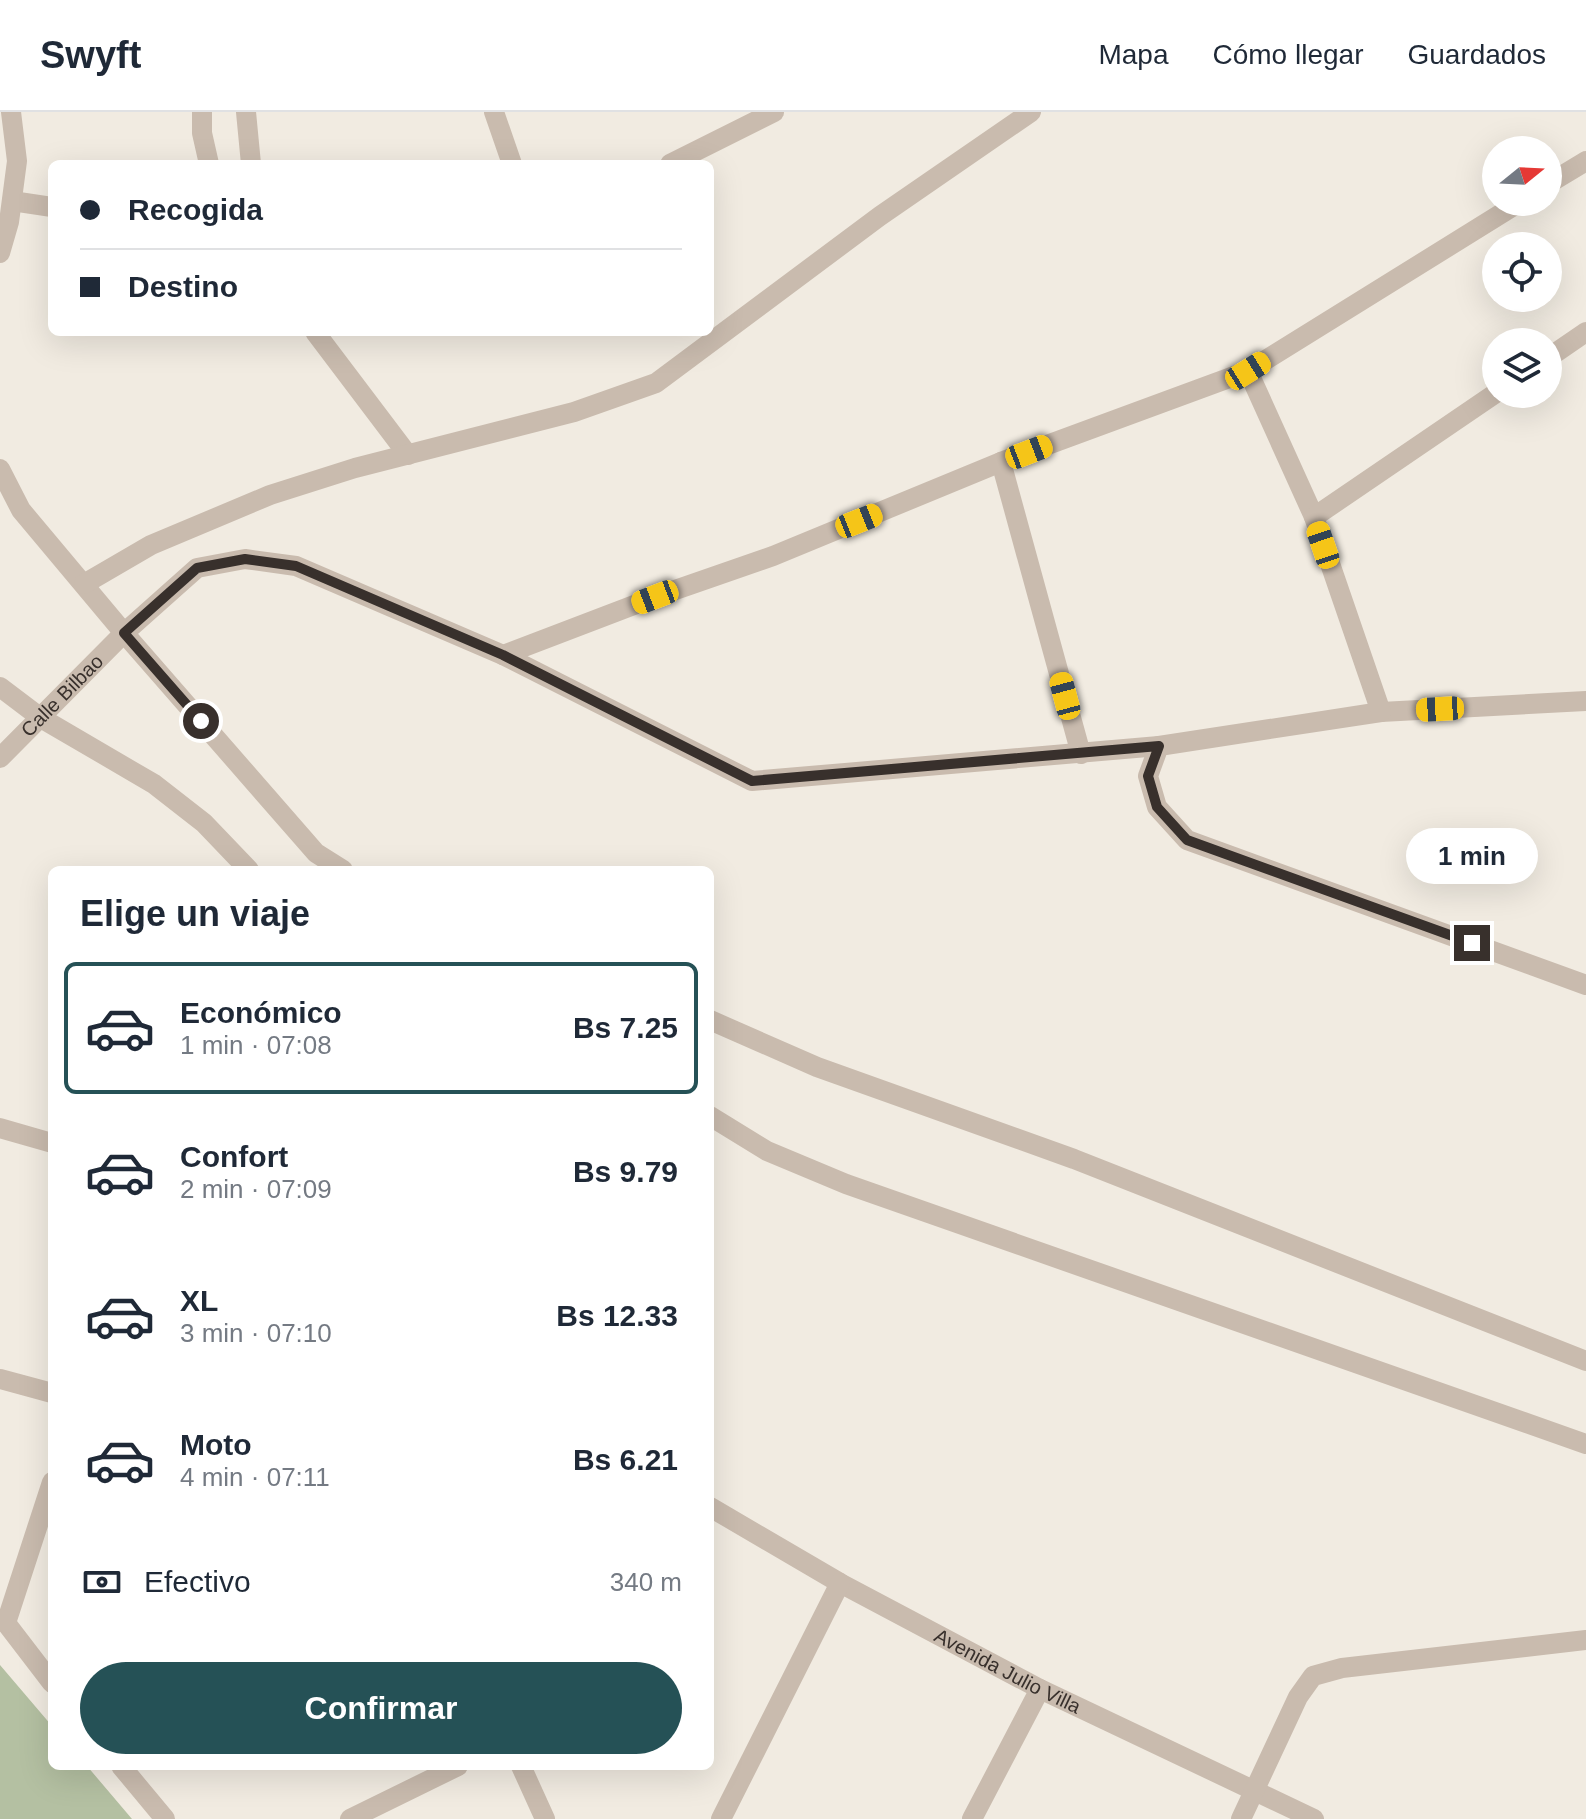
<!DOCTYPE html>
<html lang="es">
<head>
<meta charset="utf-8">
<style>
	:root { --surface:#fff; --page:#f2f2f3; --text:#1f2937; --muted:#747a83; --line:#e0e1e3; --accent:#255156 }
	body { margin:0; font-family:Arial,sans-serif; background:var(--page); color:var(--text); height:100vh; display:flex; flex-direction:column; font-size:30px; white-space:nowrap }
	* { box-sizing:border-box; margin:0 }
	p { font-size:26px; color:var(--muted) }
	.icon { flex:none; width:44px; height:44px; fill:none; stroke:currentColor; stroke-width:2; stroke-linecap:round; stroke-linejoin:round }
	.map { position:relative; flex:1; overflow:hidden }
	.details { position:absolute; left:48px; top:754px; width:666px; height:904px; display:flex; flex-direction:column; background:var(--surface); border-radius:12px; box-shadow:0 8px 32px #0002 }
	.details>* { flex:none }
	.top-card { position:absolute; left:48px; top:48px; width:666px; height:176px; border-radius:12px; box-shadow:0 8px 32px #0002; display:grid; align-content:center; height:176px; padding:0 32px; background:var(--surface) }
	.needle { width:52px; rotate:72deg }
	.controls { position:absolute; left:1482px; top:24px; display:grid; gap:16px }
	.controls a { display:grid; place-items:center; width:80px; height:80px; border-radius:50%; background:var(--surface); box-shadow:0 8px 32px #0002; font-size:40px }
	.end { position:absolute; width:36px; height:36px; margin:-18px; border:10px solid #38302c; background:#fff; box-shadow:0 0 0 4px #fff }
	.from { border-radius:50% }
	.bubble { position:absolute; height:56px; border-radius:28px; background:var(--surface); box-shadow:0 8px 32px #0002; font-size:26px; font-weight:700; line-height:56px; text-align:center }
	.car { position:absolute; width:24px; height:48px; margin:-24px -12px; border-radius:10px; box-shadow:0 0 6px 2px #0007; background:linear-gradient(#f5c518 24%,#345 0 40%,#f5c518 0 76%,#345 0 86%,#f5c518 0) }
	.top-card b { display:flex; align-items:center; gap:28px; height:76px; font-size:30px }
	.top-card b+b { border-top:2px solid var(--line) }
	.top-card i { width:20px; height:20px; background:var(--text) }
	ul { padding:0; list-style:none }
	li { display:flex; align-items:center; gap:24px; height:132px; margin:0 16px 12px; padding:0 16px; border:4px solid transparent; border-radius:12px }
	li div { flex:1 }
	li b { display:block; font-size:30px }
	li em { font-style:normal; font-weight:700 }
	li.active { border-color:var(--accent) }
	li>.icon { width:72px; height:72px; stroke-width:1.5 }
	h2 { padding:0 32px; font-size:36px; line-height:96px }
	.pay { display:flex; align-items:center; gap:20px; height:88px; padding:0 32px; font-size:30px }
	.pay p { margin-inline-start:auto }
	.primary-button { display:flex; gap:16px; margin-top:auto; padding:16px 32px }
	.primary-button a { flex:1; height:92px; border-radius:48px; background:var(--accent); color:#fff; font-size:32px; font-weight:700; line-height:92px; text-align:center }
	header { display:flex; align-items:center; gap:48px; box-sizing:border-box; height:112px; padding:0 40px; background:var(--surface); border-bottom:2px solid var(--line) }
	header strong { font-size:38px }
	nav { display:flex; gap:44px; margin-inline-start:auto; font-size:28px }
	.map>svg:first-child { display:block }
	.green { fill:#b4c0a2 }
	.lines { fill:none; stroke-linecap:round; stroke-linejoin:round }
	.minor { stroke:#c9bbae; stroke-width:20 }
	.route { stroke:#38302c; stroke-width:10 }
	.labels { text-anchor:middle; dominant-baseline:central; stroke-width:8; stroke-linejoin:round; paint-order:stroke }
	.street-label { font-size:20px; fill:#38302c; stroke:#f9f4ee }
</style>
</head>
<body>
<header>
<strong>Swyft</strong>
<nav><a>Mapa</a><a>Cómo llegar</a><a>Guardados</a></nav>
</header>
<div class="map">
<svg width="1586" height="1707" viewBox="0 0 1586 1707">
	<rect width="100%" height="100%" fill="#f1ebe1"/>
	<polygon class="green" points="0,1553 52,1614 52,1654 87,1654 132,1707 0,1707"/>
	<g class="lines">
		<g class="minor">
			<polyline points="202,0 202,21 209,52"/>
			<polyline points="246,0 251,52"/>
			<polyline points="494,0 512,52"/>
			<polyline points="670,52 774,0"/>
			<polyline points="1548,72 1586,49"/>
			<polyline points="12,89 52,95"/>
			<polyline points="0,141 9,110 17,49 11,0"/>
			<polyline points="315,220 408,343"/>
			<polyline points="1548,246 1586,220"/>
			<polyline points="1248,259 1314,405"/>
			<polyline points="1001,350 1081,642"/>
			<polyline points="0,357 21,398 124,521 316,741 343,758"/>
			<polyline points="84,472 151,433 270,383 355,356 574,300 656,271 880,104 1031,0"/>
			<polyline points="503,543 655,485 773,444 1001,350 1248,259 1520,90"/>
			<polyline points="0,575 41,606 154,672 204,711 249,758"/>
			<polyline points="1586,589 1381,600 1159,634 1148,664 1157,695 1187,728 1586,873"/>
			<polyline points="1381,600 1314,405 1496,281"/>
			<path id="s1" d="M0,646L124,521L197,456L245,447L296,454L503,543L752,669L1159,634"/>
			<polyline points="710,908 817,955 1074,1047 1586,1249"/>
			<polyline points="710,1004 767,1039 846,1072 1586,1332"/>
			<polyline points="0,1016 52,1031"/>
			<polyline points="0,1267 52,1281"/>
			<path id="s2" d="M710,1395L840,1471L1040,1577L1314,1707"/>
			<polyline points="0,1507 6,1511 52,1571"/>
			<polyline points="6,1511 52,1370"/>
			<polyline points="121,1654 165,1707"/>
			<polyline points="521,1654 545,1707"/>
			<polyline points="350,1707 458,1654"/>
			<polyline points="721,1707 840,1471"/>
			<polyline points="972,1707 1040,1577"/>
			<polyline points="1241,1707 1298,1585 1313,1564 1342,1556 1586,1528"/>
		</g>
	</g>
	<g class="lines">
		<polyline class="route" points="201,609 124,521 197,456 245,447 296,454 503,543 752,669 1159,634 1148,664 1157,695 1187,728 1472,831"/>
	</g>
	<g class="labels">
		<g class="street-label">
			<text stroke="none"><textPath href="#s1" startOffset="88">Calle Bilbao</textPath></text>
			<text stroke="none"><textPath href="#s2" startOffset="340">Avenida Julio Villa</textPath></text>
		</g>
	</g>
</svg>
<div class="controls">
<a><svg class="needle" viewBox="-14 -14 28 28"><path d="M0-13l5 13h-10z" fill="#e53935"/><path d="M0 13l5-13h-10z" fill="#747a83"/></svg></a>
<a><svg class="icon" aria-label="locate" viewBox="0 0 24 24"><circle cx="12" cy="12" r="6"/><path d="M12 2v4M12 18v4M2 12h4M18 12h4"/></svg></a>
<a><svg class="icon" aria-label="layers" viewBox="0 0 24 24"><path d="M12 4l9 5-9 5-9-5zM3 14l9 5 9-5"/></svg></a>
</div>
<i class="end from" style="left:201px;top:609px"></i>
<i class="end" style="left:1472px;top:831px"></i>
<div class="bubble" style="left:1406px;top:716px;width:132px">1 min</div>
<i class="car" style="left:1248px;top:259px;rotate:58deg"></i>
<i class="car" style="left:1029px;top:340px;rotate:69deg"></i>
<i class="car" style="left:859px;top:409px;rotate:68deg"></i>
<i class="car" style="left:1323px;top:433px;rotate:341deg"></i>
<i class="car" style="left:655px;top:485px;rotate:249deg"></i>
<i class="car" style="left:1065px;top:584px;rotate:345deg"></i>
<i class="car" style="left:1440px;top:597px;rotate:267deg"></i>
<div class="top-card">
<b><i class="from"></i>Recogida</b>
<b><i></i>Destino</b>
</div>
<section class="details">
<h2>Elige un viaje</h2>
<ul>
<li class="active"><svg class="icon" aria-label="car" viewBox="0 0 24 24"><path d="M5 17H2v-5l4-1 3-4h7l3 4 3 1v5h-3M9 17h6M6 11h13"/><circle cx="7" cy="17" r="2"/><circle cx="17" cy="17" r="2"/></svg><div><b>Económico</b><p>1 min · 07:08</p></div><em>Bs 7.25</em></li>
<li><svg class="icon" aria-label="car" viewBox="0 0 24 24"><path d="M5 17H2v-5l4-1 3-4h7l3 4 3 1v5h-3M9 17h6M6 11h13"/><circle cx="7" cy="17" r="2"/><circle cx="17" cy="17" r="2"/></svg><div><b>Confort</b><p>2 min · 07:09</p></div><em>Bs 9.79</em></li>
<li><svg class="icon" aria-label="car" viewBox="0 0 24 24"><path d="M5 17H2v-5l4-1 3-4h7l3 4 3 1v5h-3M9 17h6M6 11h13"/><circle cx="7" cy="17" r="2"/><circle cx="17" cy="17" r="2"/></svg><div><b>XL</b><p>3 min · 07:10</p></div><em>Bs 12.33</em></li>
<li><svg class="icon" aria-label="car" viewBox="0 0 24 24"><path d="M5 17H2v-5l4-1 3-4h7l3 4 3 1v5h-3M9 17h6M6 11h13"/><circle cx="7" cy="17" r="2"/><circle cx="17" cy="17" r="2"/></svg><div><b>Moto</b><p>4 min · 07:11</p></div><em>Bs 6.21</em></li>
</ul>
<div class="pay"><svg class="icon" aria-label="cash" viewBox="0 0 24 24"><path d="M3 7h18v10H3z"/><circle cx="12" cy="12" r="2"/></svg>Efectivo<p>340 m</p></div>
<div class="primary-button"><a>Confirmar</a></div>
</section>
</div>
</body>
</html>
